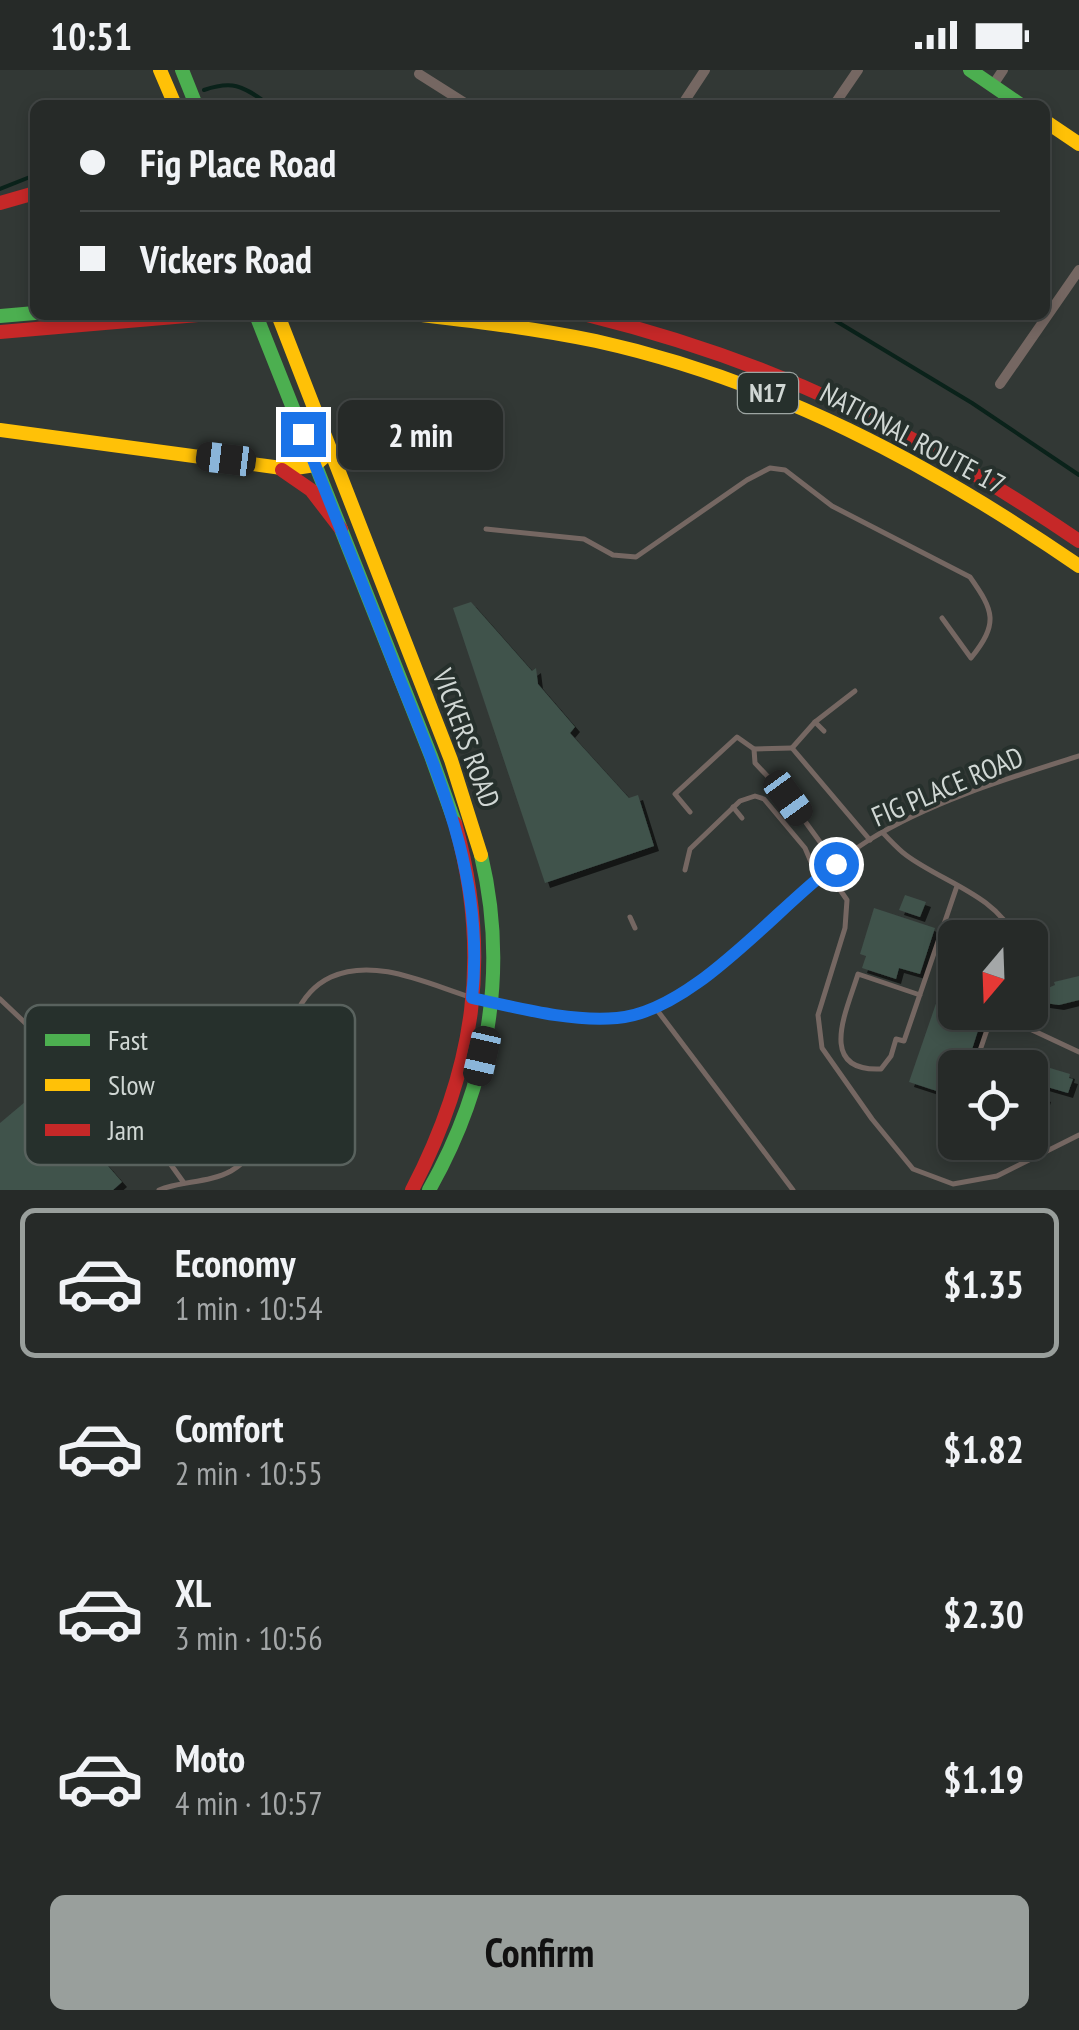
<!DOCTYPE html>
<html lang="en">
<head>
<meta charset="utf-8">
<style>
	:root { --surface:#262a28; --page:#2e3230; --text:#f1f3f6; --muted:#a4a7a8; --line:#424645; --accent:#999f9c }
	body { margin:0; font-family:"PT Sans Narrow",sans-serif; background:var(--page); color:var(--text); height:100vh; display:flex; flex-direction:column; font-size:38px; white-space:nowrap }
	* { box-sizing:border-box; margin:0 }
	p { font-size:32px; color:var(--muted) }
	.icon { flex:none; width:55px; height:55px; fill:none; stroke:currentColor; stroke-width:2; stroke-linecap:round; stroke-linejoin:round }
	.map { position:relative; height:1120px; overflow:hidden }
	.details { display:flex; flex-direction:column; background:var(--surface); flex:1 }
	.details>* { flex:none }
	.hud { position:absolute; left:30px; top:30px; width:1020px; height:220px; border-radius:15px; box-shadow:0 5px 15px #0003,0 0 0 2px var(--line); display:grid; align-content:center; height:220px; padding:0 50px; background:var(--surface) }
	.needle { width:65px; rotate:199deg }
	.tools { position:absolute; left:938px; top:850px; display:grid; gap:20px }
	.tools a { display:grid; place-items:center; width:110px; height:110px; border-radius:15px; background:var(--surface); box-shadow:0 5px 15px #0003,0 0 0 2px var(--line); font-size:50px }
	.end { position:absolute; width:45px; height:45px; margin:-22px; border:12px solid #1a73e8; background:#fff; box-shadow:0 0 0 5px #fff }
	.from { border-radius:50% }
	.bubble { position:absolute; height:70px; border-radius:15px; background:var(--surface); box-shadow:0 5px 15px #0003,0 0 0 2px var(--line); font-size:32px; font-weight:600; line-height:70px; text-align:center }
	.car { position:absolute; width:30px; height:60px; margin:-30px -15px; border-radius:12px; box-shadow:0 0 8px 2px #0007; background:linear-gradient(#222 24%,#8ab4d8 0 40%,#222 0 76%,#8ab4d8 0 86%,#222 0) }
	.hud b { display:flex; align-items:center; gap:35px; height:95px; font-size:38px }
	.hud b+b { border-top:2px solid var(--line) }
	.hud i { width:25px; height:25px; background:var(--text) }
	ul { padding:18px 0 0; list-style:none }
	li { display:flex; align-items:center; gap:30px; height:150px; margin:0 20px 15px; padding:0 30px; border:5px solid transparent; border-radius:15px }
	li div { flex:1 }
	li b { display:block; font-size:38px }
	li em { font-style:normal; font-weight:600 }
	li.current { border-color:var(--accent) }
	li>.icon { width:90px; height:90px; stroke-width:1.5 }
	.cta { display:flex; gap:20px; margin-top:auto; padding:20px 50px }
	.cta a { flex:1; height:115px; border-radius:15px; background:var(--accent); color:#111; font-size:40px; font-weight:600; line-height:115px; text-align:center }
	.status { display:flex; justify-content:space-between; align-items:center; height:70px; padding:0 50px; background:var(--surface); direction:ltr }
	.status svg { height:28px; fill:currentColor }
	.map>svg:first-child { display:block }
	.lines { fill:none; stroke-linecap:round; stroke-linejoin:round }
	.stream { stroke:#0a221a; stroke-width:4 }
	.building { fill:#40524b; filter:url(#shadow) }
	.lane { stroke:#756762; stroke-width:5 }
	.street { stroke:#756762; stroke-width:10 }
	.fast { stroke:#4caf50; stroke-width:14 }
	.slow { stroke:#ffc107; stroke-width:14 }
	.jam { stroke:#c62828; stroke-width:14 }
	.route { stroke:#1a73e8; stroke-width:12 }
	.labels { text-anchor:middle; dominant-baseline:central; stroke-width:8; stroke-linejoin:round; paint-order:stroke }
	.shield { fill:#26302c; stroke:#9da5a2; stroke-width:2.5 }
	.shield-label { font-size:25px; font-weight:bold; fill:#d0d7d4 }
	.street-label { font-size:28px; fill:#d0d7d4; stroke:#26302c }
	.key { fill:#26302c; stroke:#59625e; stroke-width:2.5 }
	.key-label { font-size:28px; fill:#d0d7d4 }
</style>
</head>
<body>
<div class="status"><b>10:51</b><svg viewBox="0 0 49 12"><path d="M0 12V9h3v3zM5 12V6h3v6zM10 12V3h3v9zM15 12V0h3v12zM26 1h20v11H26zM47 4h2v5h-2z"/></svg></div>
<div class="map">
<svg width="1079" height="1120" viewBox="0 0 1079 1120">
	<defs>
		<filter id="shadow"><feDropShadow dx="5" dy="5" stdDeviation="0" flood-color="#0009"/></filter>
	</defs>
	<rect width="100%" height="100%" fill="#323835"/>
	<g class="lines">
		<g class="stream">
			<path d="M204,20C236,9 244,18 270,35"/>
			<polyline points="0,119 35,105"/>
			<polyline points="826,245 972,333 1079,405"/>
		</g>
	</g>
	<g class="building">
		<polygon points="471,532 532,601 536,598 538,614 575,657 570,663 629,728 638,725 654,776 545,813 453,538"/>
		<polygon points="905,825 926,832 920,847 899,840"/>
		<polygon points="874,838 935,858 920,904 899,898 896,909 862,898 866,886 860,884"/>
		<polygon points="954,863 955,863 955,891 943,887 945,881 948,882"/>
		<polygon points="1079,906 1079,930 1059,935 1038,932 1036,923 1055,915 1054,912"/>
		<polygon points="941,919 955,924 955,942 984,942 966,998 955,998 955,1027 909,1012"/>
		<polygon points="993,981 1070,1004 1069,1008 1073,1009 1068,1023 1030,1012 1030,998 1005,998 989,992"/>
		<polygon points="1030,1021 1046,1027 1037,1055 1030,1053"/>
		<polygon points="47,1026 122,1112 113,1120 0,1120 0,1053 25,1032 30,1038"/>
	</g>
	<g class="lines">
		<g class="lane">
			<path d="M486,459L584,469L613,485L636,487L747,410L770,398L785,400L832,436L970,507C994,541 999,553 971,588L942,548"/>
			<polyline points="815,652 824,661"/>
			<polyline points="792,678 870,770"/>
			<polyline points="792,678 815,652 855,621"/>
			<polyline points="754,679 755,693 788,728 836,794"/>
			<polyline points="733,737 742,748"/>
			<polyline points="690,742 675,724 737,667 754,679 792,678"/>
			<path d="M883,763C890,770 898,779 906,785C942,812 996,825 1015,868"/>
			<polyline points="685,800 690,779 740,731 755,726 764,729 805,778 817,806"/>
			<polyline points="827,801 847,830 845,858 818,945 822,978 872,1049 913,1099 953,1114 997,1106 1079,1065"/>
			<polyline points="630,847 635,858"/>
			<path d="M920,925L858,904C847,940 816,1002 881,999L891,986L896,969L904,971L957,816"/>
			<polyline points="0,929 164,1085 184,1113"/>
			<polyline points="654,936 793,1120"/>
			<polyline points="1017,942 1032,960 1079,982"/>
			<polyline points="974,998 990,951 998,946 1019,947"/>
			<path d="M159,1120C181,1111 209,1113 231,1101C302,1060 260,940 331,907C375,887 428,914 470,927C506,938 591,957 626,946C725,917 785,823 869,770C932,731 1009,708 1079,686"/>
		</g>
		<g class="street">
			<polyline points="419,4 468,35"/>
			<polyline points="993,15 1003,0"/>
			<polyline points="682,35 705,0"/>
			<polyline points="834,35 858,0"/>
			<polyline points="1000,314 1079,200"/>
		</g>
		<g class="fast">
			<polyline points="182,0 196,35"/>
			<polyline points="970,0 1021,35"/>
			<polyline points="256,245 431,686 455,753"/>
			<polyline points="0,246 35,243"/>
			<path d="M429,1120C488,1016 509,902 481,785"/>
		</g>
		<g class="slow">
			<polyline points="160,0 175,35"/>
			<polyline points="1045,51 1079,74"/>
			<polyline points="278,245 451,690 481,785"/>
			<path d="M422,245C481,252 538,259 596,271C773,310 931,394 1079,496"/>
			<polyline points="0,360 289,399 315,395 330,382"/>
		</g>
		<g class="jam">
			<polyline points="0,133 35,123"/>
			<path d="M587,245C773,291 921,363 1079,471"/>
			<polyline points="0,262 198,245"/>
			<polyline points="282,400 311,420 341,459"/>
			<path d="M412,1120C475,999 492,885 455,753"/>
		</g>
	</g>
	<g class="lines">
		<path class="route" d="M303,364C334,444 367,524 398,605C441,712 485,809 472,928C519,938 569,952 617,948C693,942 776,838 836,794"/>
	</g>
	<g class="labels">
		<rect class="shield" x="738" y="303" width="60" height="40" rx="8"/>
		<g class="shield-label">
			<text x="768" y="323">N17</text>
		</g>
		<g class="street-label">
			<text transform="translate(913 368) rotate(28)">NATIONAL ROUTE 17</text>
			<text transform="translate(467 668) rotate(70)">VICKERS ROAD</text>
			<text transform="translate(947 716) rotate(-23)">FIG PLACE ROAD</text>
		</g>
	</g>
	<rect x="25" y="935" width="330" height="160" rx="15" class="key"/>
	<rect x="45" y="964" width="45" height="12" fill="#4caf50"/>
	<rect x="45" y="1009" width="45" height="12" fill="#ffc107"/>
	<rect x="45" y="1054" width="45" height="12" fill="#c62828"/>
	<g class="key-label">
		<text x="108" y="980">Fast</text>
		<text x="108" y="1025">Slow</text>
		<text x="108" y="1070">Jam</text>
	</g>
</svg>
<div class="tools">
<a><svg class="needle" viewBox="-14 -14 28 28"><path d="M0-13l5 13h-10z" fill="#e53935"/><path d="M0 13l5-13h-10z" fill="#a4a7a8"/></svg></a>
<a><svg class="icon" aria-label="locate" viewBox="0 0 24 24"><circle cx="12" cy="12" r="6"/><path d="M12 2v4M12 18v4M2 12h4M18 12h4"/></svg></a>
</div>
<i class="end from" style="left:836px;top:794px"></i>
<i class="end" style="left:303px;top:364px"></i>
<div class="bubble" style="left:338px;top:330px;width:165px">2 min</div>
<i class="car" style="left:226px;top:389px;rotate:277deg"></i>
<i class="car" style="left:788px;top:728px;rotate:144deg"></i>
<i class="car" style="left:482px;top:986px;rotate:193deg"></i>
<div class="hud">
<b><i class="from"></i>Fig Place Road</b>
<b><i></i>Vickers Road</b>
</div>
</div>
<section class="details">
<ul>
<li class="current"><svg class="icon" aria-label="car" viewBox="0 0 24 24"><path d="M5 17H2v-5l4-1 3-4h7l3 4 3 1v5h-3M9 17h6M6 11h13"/><circle cx="7" cy="17" r="2"/><circle cx="17" cy="17" r="2"/></svg><div><b>Economy</b><p>1 min · 10:54</p></div><em>$1.35</em></li>
<li><svg class="icon" aria-label="car" viewBox="0 0 24 24"><path d="M5 17H2v-5l4-1 3-4h7l3 4 3 1v5h-3M9 17h6M6 11h13"/><circle cx="7" cy="17" r="2"/><circle cx="17" cy="17" r="2"/></svg><div><b>Comfort</b><p>2 min · 10:55</p></div><em>$1.82</em></li>
<li><svg class="icon" aria-label="car" viewBox="0 0 24 24"><path d="M5 17H2v-5l4-1 3-4h7l3 4 3 1v5h-3M9 17h6M6 11h13"/><circle cx="7" cy="17" r="2"/><circle cx="17" cy="17" r="2"/></svg><div><b>XL</b><p>3 min · 10:56</p></div><em>$2.30</em></li>
<li><svg class="icon" aria-label="car" viewBox="0 0 24 24"><path d="M5 17H2v-5l4-1 3-4h7l3 4 3 1v5h-3M9 17h6M6 11h13"/><circle cx="7" cy="17" r="2"/><circle cx="17" cy="17" r="2"/></svg><div><b>Moto</b><p>4 min · 10:57</p></div><em>$1.19</em></li>
</ul>
<div class="cta"><a>Confirm</a></div>
</section>
</body>
</html>
